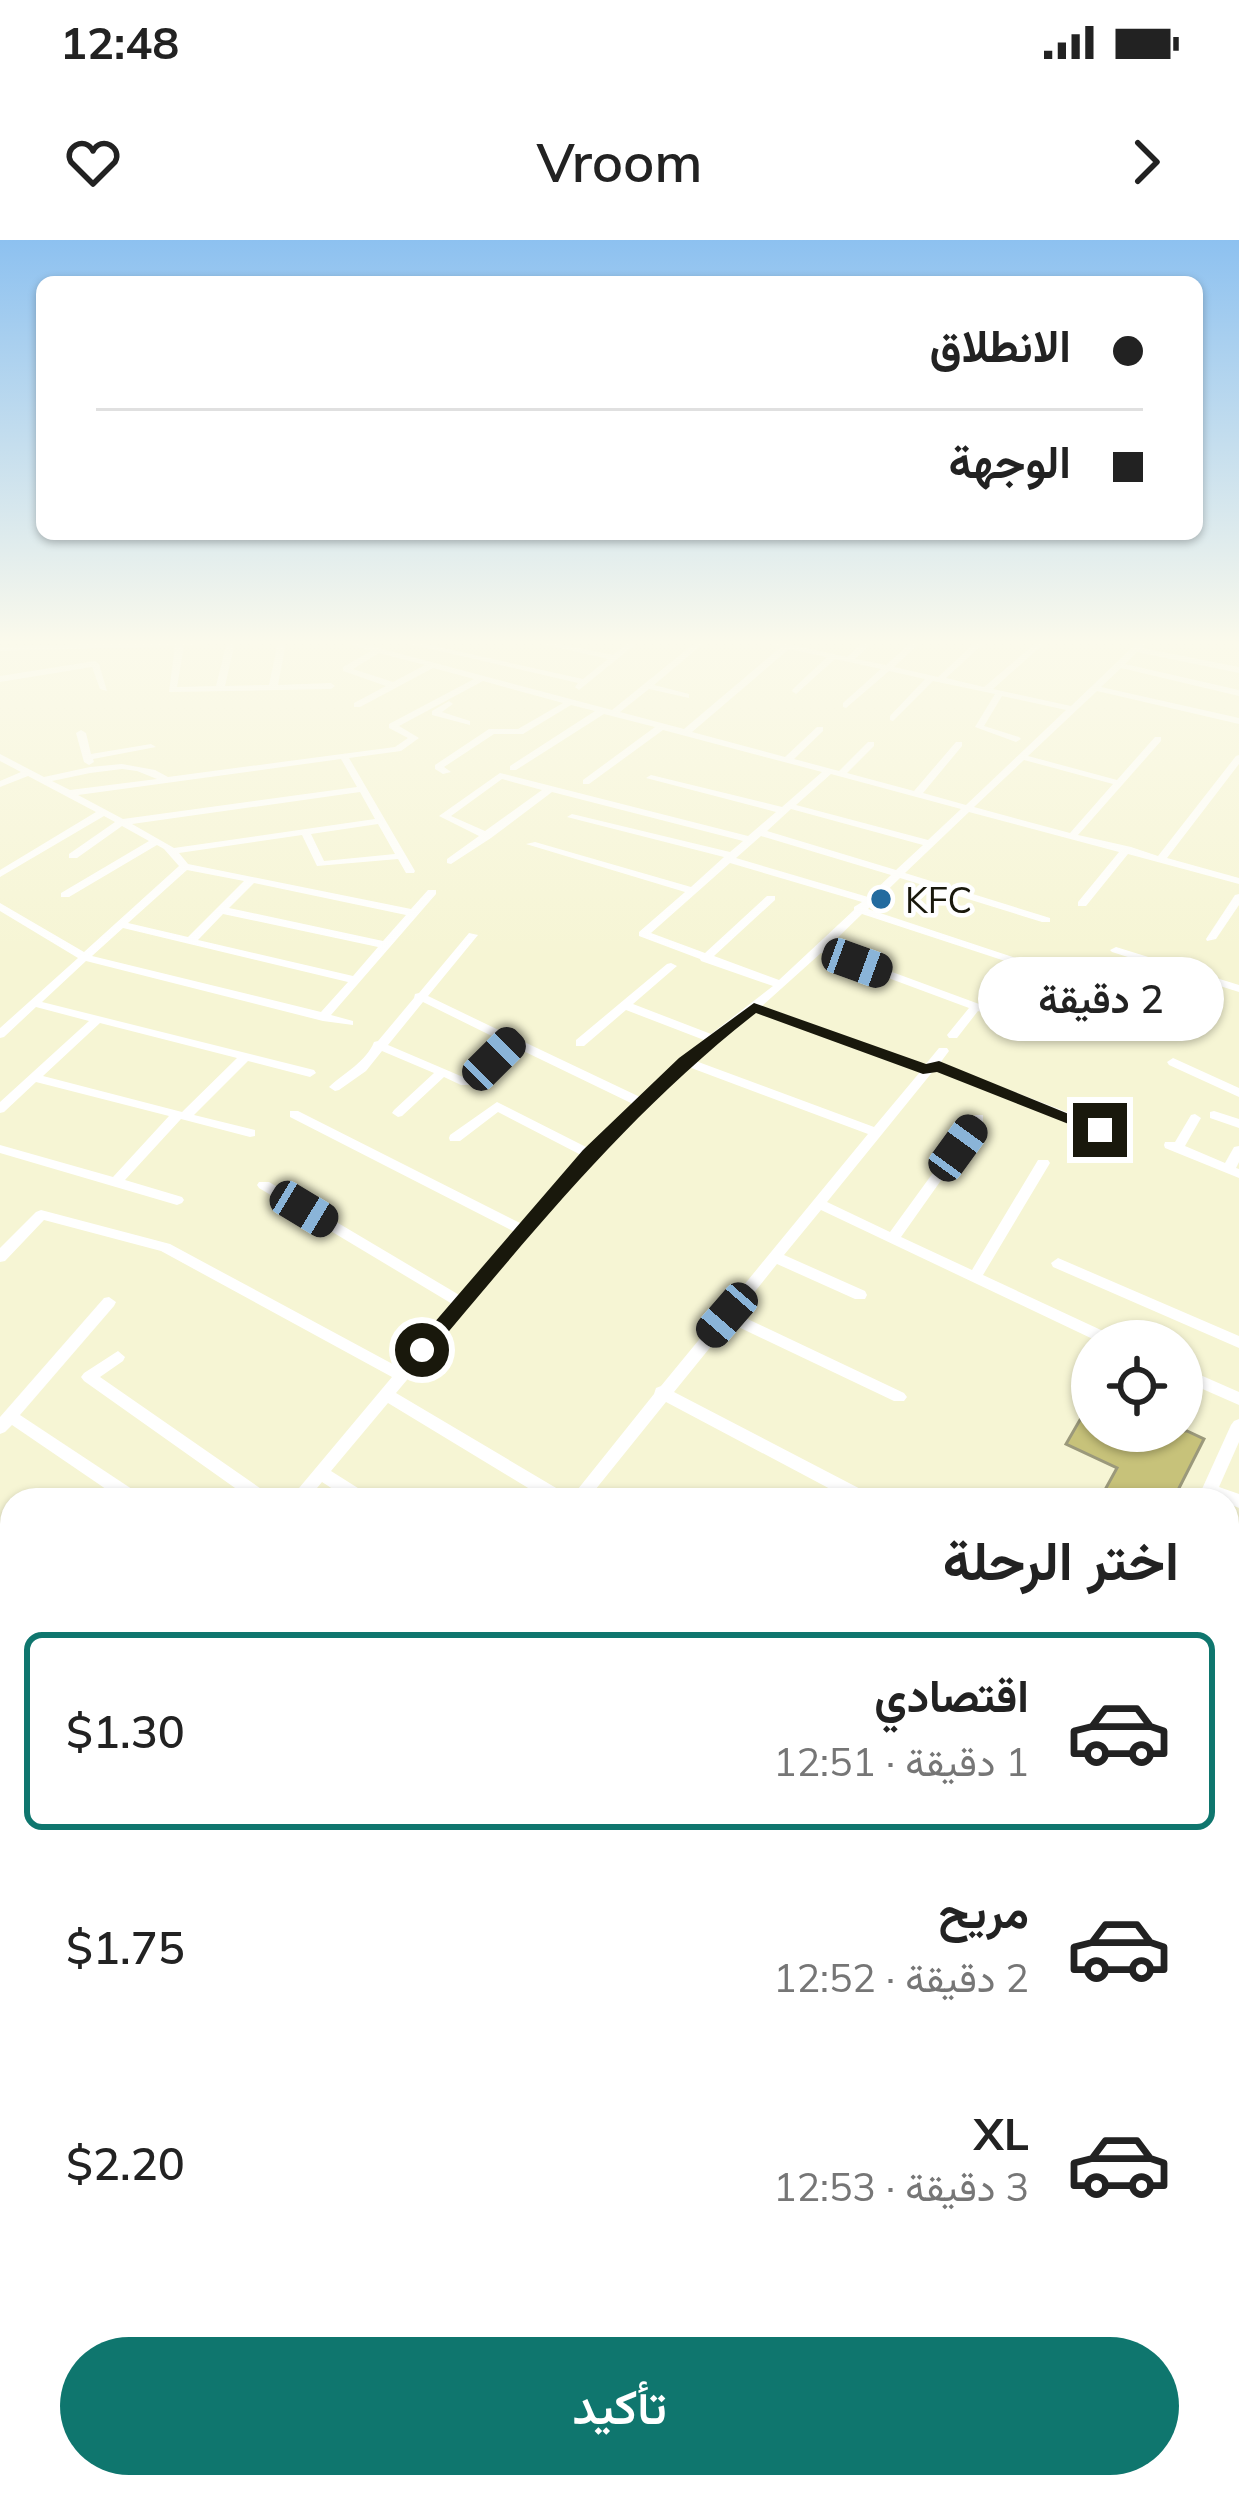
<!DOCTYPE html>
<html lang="ar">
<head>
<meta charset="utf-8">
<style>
	:root { --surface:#fff; --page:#f6f6f6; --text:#222; --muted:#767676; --line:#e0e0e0; --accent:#0f766e }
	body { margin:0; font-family:Mulish,Vazirmatn,sans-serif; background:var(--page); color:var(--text); direction:rtl; height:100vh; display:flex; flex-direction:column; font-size:45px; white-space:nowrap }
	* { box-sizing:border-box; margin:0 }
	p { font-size:39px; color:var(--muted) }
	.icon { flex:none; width:66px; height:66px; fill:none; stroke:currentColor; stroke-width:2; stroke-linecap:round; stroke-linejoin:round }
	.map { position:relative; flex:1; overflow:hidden; direction:ltr }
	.panel { position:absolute; left:0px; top:1248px; width:1239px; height:1011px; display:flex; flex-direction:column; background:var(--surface); border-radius:36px 36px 0 0; box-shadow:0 3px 9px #0004; direction:rtl }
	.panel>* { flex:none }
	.guide { position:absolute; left:36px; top:36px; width:1167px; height:264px; border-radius:18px; box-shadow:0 3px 9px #0004; direction:rtl; display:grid; align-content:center; height:264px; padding:0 60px; background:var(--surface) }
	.tools { position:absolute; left:1071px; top:1080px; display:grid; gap:24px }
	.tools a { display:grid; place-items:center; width:132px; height:132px; border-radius:50%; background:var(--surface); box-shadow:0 3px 9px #0004; font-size:60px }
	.end { position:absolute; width:54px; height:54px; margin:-27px; border:15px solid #19180c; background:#fff; box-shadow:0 0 0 6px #fff }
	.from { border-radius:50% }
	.bubble { position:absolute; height:84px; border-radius:42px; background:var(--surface); box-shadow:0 3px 9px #0004; font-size:39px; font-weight:600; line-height:84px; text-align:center; direction:rtl }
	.car { position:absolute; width:36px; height:72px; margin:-36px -18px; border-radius:15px; box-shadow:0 0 9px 3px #0007; background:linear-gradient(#222 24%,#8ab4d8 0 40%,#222 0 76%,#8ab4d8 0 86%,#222 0) }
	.guide b { display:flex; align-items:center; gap:42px; height:114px; font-size:45px }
	.guide b+b { border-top:3px solid var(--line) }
	.guide i { width:30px; height:30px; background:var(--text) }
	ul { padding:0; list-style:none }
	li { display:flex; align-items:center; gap:36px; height:198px; margin:0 24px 18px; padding:0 36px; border:6px solid transparent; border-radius:18px }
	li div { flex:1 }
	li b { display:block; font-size:45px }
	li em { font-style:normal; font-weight:600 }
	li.on { border-color:var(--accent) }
	li>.icon { width:108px; height:108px; stroke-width:1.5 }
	h2 { padding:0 60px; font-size:54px; line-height:144px }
	.primary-button { display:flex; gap:24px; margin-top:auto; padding:24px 60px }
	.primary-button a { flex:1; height:138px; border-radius:72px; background:var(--accent); color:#fff; font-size:48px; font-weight:600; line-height:138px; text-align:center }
	.status { display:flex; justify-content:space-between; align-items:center; height:84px; padding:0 60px; background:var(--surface); direction:ltr }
	.status svg { height:33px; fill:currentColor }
	header { display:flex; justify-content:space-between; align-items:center; height:156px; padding:0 60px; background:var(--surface); font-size:54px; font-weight:600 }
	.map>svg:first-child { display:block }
	.building { fill:#c7c27a; stroke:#9b997b; stroke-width:3 }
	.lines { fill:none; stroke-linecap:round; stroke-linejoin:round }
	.minor { fill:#fff; fill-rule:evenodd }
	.route { fill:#19180c }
	.poi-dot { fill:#236b9f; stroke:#fff; stroke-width:4.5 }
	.labels { text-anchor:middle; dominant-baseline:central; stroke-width:9; stroke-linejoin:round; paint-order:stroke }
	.far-poi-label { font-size:36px; fill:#19180c; stroke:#fff; text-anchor:start }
</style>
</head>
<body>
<div class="status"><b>12:48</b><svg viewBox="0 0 49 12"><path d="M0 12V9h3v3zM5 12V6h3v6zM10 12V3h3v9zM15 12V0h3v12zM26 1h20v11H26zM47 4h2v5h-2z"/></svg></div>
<header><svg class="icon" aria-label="forward" viewBox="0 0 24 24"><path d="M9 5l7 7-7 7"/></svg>Vroom<svg class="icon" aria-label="heart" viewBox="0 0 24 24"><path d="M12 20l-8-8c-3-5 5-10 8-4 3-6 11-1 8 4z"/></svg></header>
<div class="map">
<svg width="1239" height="2258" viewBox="0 0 1239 2258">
	<rect width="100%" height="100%" fill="#f6f5d4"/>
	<polygon class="building" points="1092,1159 1092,1191 1187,1191 1204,1199 1173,1260 1101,1257 1117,1228 1066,1204"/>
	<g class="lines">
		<g class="minor">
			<polygon points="141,402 218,402 214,404 184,405 177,447 216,446 227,402 235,402 225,446 269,445 278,402 286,402 278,445 331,443 335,446 331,449 169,452 175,406 0,411 0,407"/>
			<path d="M343,402H356L612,470L696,402H705L654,445L689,454V458L649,449L620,472L684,489L781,407L764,402L788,404L847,417L864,402H873L855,419L886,425L912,402H921L894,427L938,437L976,402H985L946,438L984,447L1037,402H1046L993,449L1071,466L1138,402H1147L1142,408L1239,427V433L1137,412L1125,424L1239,450V456L1121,428L1101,447L1239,478V484L1097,451L1028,516L1117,540L1155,497H1161V501L1078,595L1131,607L1158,616L1236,516L1239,515V524L1167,618L1239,638V644L1128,614L1086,666H1078V662L1119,612L969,572L905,633L1050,678V682H1042L900,638L868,669L1028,722V726H1020L862,674L827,708L1017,778V782H1009L978,771L957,798H949L947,795L969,768L821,713L762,766L925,825L939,808H947L949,811L940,823L1105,887V893H1095L934,830L827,962L890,992L975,875H983V881L901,997L972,1030L1038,920H1048L1050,923L983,1035L1116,1097L1118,1101H1097L821,970L784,1015L865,1051L867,1055L865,1059H855L777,1024L737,1074L904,1153L907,1157L904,1161H894L730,1083L674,1152L872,1255L874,1260H851L666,1162L587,1260H548L388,1163L331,1231L369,1255L371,1260H350L322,1242L307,1260H289L392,1137L161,1011L44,980L5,1021L0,1022V1008L36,972L41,970L170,1004L400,1128L454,1065L259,948L257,945L259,942H269L461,1056L515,992L290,877V871H298L522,984L581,915L498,872L460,901H450L449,898L450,895L497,862L588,908L633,864L513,806L469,845H461L444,837L402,876L398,877L392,873L394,870L434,833L382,811L366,831L339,850L335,851L329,847C345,832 366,822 374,802L378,801L414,758L415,754L419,753L469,693L478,695L428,756L511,796L519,795L520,800L640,857L680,818L704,800L626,770L584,806H576V800L667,724L671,723L677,726L633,764L711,794L773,746L701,721L700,719L639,696V692L685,652L526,604L535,602L691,647L724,617L567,577L572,574L730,612L743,601L552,552L491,598L451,624L447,623V619L479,596L439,576L500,533L748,596L776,572L646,538L651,535L782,567L822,532L663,490L589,544H583V540L655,487L604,474L516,530H510V526L595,471L571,465L523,494H494L444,527L451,532L443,534L435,529V525L489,489H518L563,463L483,441L399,486L419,498L401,511L349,518L415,631L414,633H406L398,619L317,626L302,595L179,613L188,624L411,669L428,650H436V654L331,775L353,781V785L323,781L86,721L42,762L314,830L316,833L310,837L248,821L194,875L255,890V896L250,897L181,879L125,940L182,957L184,960L182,963L177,965L0,913V905L113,937L169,876L36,842L4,872L0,873V862L89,781L36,767L4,797L0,798V788L78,718L0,671V663L84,712L179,626L164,609L157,605L69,657H61V653L149,601L122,586L77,618H69V614L115,582L104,576L0,637V630L96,572L28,536L0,547V541L21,532L0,521V514L44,537L90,527L122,524L155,530L168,537L395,507L408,498L389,488V484L474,439L433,428L360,467H354V463L386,446L343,431V427L371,411ZM789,409L827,417L793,449L792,451L796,454L835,419L881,429L843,463V467L846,468L889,431L925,439L890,476V480L893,481L933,441L995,454L975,487L1016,502L1021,499L1019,497L984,486L1002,456L1066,470L966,565L923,553L962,506V502H956L914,551L847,533L874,506V502H868L839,531L794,519L823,491V487H817L785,517L692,492ZM379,413L425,425L393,442L353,429ZM341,519L357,547L123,579L78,555ZM1024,520L1113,544L1070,593L974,567ZM122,529L137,531L157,539L70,550L52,541L90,533ZM831,534L961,569L928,600L796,565ZM502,539L542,550L485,591L451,576ZM360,552L375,579L174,608L132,584ZM791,569L923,605L896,630L767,591ZM378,584L395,614L324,621L311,594ZM761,596L891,635L868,657L736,618ZM730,623L862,662L854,667V670L779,740L714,716L775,660V656H767L705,713L651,693ZM187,630L244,641L188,697L128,683ZM254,643L406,675L383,701L229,668ZM223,674L378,707L353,736L198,700ZM123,688L348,742L321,772L92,716ZM423,762L504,802L463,837L388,805ZM755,771L920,832L874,887L693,820ZM100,783L237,818L182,872L43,836ZM686,826L868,894L661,1146L656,1148L654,1154L570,1259L568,1255L396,1153L594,917Z"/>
			<polygon points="401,402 416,402 583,439 608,419 534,402 549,402 613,415 629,402 638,402 579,450 575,447 578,443"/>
			<polygon points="95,421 99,424 107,451 100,449 92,427 0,442 0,436"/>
			<polygon points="449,461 453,464 442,472 470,481 470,485 432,475 432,471"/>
			<polygon points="81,490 86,493 91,514 151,504 156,507 93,519 94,522 89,525 84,522 76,493"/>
			<polygon points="1239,654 1239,665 1216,699 1207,701 1206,699 1235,655"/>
			<polygon points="1116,707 1239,745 1239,752 1112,712 1110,710"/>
			<polygon points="1173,818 1239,848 1239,857 1169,825 1167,822"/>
			<polygon points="1214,871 1239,879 1239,888 1210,878 1210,872"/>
			<polygon points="1195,874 1201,878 1185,906 1225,923 1234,907 1239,906 1239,922 1236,928 1239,929 1239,938 1165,908 1164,905 1165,902 1175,902 1191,875"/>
			<polygon points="1058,1018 1239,1096 1239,1108 1053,1027 1051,1023"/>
			<polygon points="109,1057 116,1062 114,1066 20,1175 141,1255 143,1260 122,1260 12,1185 5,1192 0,1194 0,1177 104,1058"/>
			<polygon points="118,1111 125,1117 123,1121 100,1137 270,1255 272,1260 252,1260 84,1141 81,1137 84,1133"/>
			<polygon points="1182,1127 1239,1152 1239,1165 1182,1140"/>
			<polygon points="1239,1179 1239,1202 1219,1247 1239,1254 1239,1268 1227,1263 1227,1260 1197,1260 1231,1185 1234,1181"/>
			<polygon points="0,1295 12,1302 12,1318 0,1311"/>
			<path d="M12,1429C12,1443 15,1455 0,1460C0,1447 0,1434 12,1429Z"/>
			<path d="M12,1637C12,1652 16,1666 0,1672C0,1657 0,1644 12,1637Z"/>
			<path d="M12,1871C12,1887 17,1904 0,1911C0,1895 0,1878 12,1871Z"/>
			<polygon points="1227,2166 1239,2171 1239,2197 1227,2192"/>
			<polygon points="12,2188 12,2224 9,2229 0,2233 0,2197 3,2192"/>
			<polygon points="695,2247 721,2247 716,2258 690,2258"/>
		</g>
	</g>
	<linearGradient id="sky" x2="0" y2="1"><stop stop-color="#8dc1f0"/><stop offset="0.56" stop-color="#fbfaec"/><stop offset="1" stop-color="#fbfaec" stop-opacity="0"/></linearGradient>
	<rect width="1239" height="718" fill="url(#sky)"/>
	<path class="route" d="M754,763L926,824L939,821L1108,890L1094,894L937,832L923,834L756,773C629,872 532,993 429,1115H415V1105L583,910L679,818Z"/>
	<circle class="poi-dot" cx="881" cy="659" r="12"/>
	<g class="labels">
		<g class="far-poi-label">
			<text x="905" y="659">KFC</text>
		</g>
	</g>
</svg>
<div class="tools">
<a><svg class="icon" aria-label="locate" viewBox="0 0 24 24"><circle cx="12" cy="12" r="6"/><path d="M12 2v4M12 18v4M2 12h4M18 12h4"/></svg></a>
</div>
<i class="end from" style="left:422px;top:1110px"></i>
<i class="end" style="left:1100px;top:890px"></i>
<div class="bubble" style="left:978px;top:717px;width:246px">2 دقيقة</div>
<i class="car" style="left:857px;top:723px;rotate:110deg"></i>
<i class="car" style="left:494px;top:819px;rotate:45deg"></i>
<i class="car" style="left:958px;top:908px;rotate:36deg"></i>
<i class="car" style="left:304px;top:969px;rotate:121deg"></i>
<i class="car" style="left:727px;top:1075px;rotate:221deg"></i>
<div class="guide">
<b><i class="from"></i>الانطلاق</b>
<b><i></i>الوجهة</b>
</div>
<section class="panel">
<h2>اختر الرحلة</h2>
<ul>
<li class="on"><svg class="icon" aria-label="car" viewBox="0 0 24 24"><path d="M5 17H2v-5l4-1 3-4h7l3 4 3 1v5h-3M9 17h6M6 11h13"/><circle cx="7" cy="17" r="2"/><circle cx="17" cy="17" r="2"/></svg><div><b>اقتصادي</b><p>1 دقيقة · 12:51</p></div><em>$1.30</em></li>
<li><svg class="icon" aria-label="car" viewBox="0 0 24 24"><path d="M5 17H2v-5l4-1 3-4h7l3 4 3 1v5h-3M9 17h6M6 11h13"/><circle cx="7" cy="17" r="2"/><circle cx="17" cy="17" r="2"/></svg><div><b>مريح</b><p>2 دقيقة · 12:52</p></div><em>$1.75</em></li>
<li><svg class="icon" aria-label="car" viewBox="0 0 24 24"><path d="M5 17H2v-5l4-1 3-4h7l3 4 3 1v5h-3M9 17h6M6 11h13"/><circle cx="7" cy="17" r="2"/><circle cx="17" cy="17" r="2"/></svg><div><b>XL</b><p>3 دقيقة · 12:53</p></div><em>$2.20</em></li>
</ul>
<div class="primary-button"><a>تأكيد</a></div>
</section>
</div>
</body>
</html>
